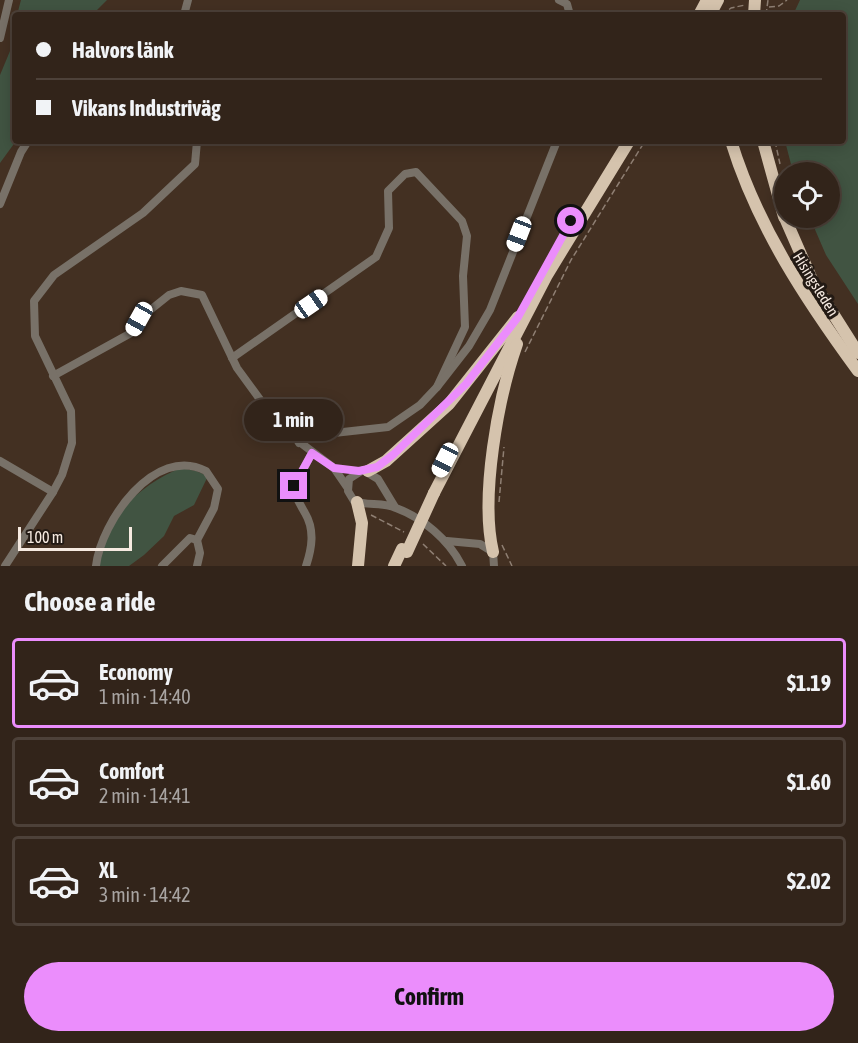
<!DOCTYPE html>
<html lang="en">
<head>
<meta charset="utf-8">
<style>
	:root { --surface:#32241a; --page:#3d3027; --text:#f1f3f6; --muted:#a8a4a2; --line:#4d4139; --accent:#eb8dfc }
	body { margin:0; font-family:"Asap Condensed",sans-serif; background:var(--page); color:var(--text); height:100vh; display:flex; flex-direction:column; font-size:22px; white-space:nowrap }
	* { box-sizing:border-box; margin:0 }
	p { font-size:20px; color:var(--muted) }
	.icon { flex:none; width:33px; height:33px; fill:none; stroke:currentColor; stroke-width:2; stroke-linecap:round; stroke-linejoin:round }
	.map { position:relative; height:566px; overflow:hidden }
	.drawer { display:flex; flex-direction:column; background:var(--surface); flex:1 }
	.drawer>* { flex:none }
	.guide { position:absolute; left:12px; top:12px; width:834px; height:132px; border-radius:6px; box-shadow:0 3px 15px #0003,0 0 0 2px var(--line); display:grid; align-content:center; height:132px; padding:0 24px; background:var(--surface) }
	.fabs { position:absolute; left:774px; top:162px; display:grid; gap:12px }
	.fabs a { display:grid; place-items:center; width:66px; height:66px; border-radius:50%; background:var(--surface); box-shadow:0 3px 15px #0003,0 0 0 2px var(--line); font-size:30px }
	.scale { position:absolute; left:18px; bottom:15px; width:114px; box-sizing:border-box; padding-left:6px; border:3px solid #f6eae1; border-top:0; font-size:16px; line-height:21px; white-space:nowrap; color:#f6eae1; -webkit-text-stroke:4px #231a14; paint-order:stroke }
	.end { position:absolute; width:27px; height:27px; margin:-14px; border:8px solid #eb8dfc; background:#111; box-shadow:0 0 0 3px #111 }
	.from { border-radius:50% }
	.bubble { position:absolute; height:42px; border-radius:21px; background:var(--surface); box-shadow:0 3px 15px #0003,0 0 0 2px var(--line); font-size:20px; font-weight:700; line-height:42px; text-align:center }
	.car { position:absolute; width:18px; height:36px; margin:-18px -9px; border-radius:8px; box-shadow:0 0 4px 2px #0007; background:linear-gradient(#fff 24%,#345 0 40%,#fff 0 76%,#345 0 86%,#fff 0) }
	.guide b { display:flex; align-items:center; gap:21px; height:57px; font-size:22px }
	.guide b+b { border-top:2px solid var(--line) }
	.guide i { width:15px; height:15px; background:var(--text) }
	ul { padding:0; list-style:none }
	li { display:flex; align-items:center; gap:18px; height:90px; margin:0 12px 9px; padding:0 12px; border:3px solid var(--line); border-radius:6px }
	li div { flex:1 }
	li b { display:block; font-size:22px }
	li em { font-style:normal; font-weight:700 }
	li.selected { border-color:var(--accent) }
	li>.icon { width:54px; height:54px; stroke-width:1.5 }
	h2 { padding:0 24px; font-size:27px; line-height:72px }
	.cta { display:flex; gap:12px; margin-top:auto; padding:12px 24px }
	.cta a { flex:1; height:69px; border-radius:36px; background:var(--accent); color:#111; font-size:24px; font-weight:700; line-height:69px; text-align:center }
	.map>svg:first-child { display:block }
	.green { fill:#415442 }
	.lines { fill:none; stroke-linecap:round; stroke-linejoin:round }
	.path { stroke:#8f7f73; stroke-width:1.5; stroke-dasharray:6 3; stroke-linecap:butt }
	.minor { stroke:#787168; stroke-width:8 }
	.highway { stroke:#d5c3ad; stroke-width:12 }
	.highway-bridge { stroke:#d5c3ad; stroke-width:12 }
	.route { stroke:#eb8dfc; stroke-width:8 }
	.labels { text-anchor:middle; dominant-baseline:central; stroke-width:6; stroke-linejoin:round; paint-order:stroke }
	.street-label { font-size:15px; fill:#f6eae1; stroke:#231a14 }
</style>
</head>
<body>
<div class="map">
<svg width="858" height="566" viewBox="0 0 858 566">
	<rect width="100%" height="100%" fill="#433022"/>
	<g class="green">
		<polygon points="21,0 107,0 92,15 17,15"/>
		<polygon points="800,0 858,0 858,304 826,255 810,218 830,218 830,172 793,172 785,141 843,141 843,15 793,15"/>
		<polygon points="15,39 16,141 0,163 0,75"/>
		<path d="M181,468L196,471L208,476L194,505L174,516L164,536L144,555L129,566H100C97,522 144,482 181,468Z"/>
	</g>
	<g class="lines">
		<g class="path">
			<polyline points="769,7 779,6 787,0"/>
			<polyline points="722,15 731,8 745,5"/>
			<polyline points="766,15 768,0"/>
			<polyline points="775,141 780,164"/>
			<polyline points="525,352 571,260 645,141"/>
			<polyline points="499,502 504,447"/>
			<polyline points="371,515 404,532"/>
			<polyline points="423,544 446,566"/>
			<polyline points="502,545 512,566"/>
		</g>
		<g class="minor">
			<polyline points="559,0 567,4 570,15"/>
			<polyline points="184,15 188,0"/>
			<polyline points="0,38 9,0"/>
			<polyline points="0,204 21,152 28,141"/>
			<polyline points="232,358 376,257 389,228 388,191 405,174 416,172 462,221 467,236 463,276 465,327 437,387"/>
			<polyline points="53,376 131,333 139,319 169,295 181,291 202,295 237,368 281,428 334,468 347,487"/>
			<polyline points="299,443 316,435 388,427 420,405 437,387 469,346 490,310 557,141"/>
			<polyline points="0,461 53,492"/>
			<path d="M395,507L378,479L363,470L349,479L348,491L354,501C367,506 383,502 396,508C423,518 449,540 462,566"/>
			<polyline points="197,540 200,553 197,566"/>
			<polyline points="447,541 480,544 493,552 494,566"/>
			<polyline points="5,566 53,492 62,475 72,443 71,411 35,336 34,301 54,275 143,213 195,164 197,141"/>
			<path d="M96,566C101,522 155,444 206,471L218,489L214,508L197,540"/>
			<polyline points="162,566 190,538 197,540"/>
			<path d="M306,566C312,548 315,530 305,513C300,504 295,497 294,486L312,453"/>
		</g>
		<g class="highway">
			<polyline points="699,15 707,0"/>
			<polyline points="710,15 718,0"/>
			<polyline points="754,15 755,0"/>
			<path d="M731,141C757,226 806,300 858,371"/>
			<polyline points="763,141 784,217"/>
			<polyline points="785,218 813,282 858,353"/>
			<polyline points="368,471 386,461 449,404 518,317"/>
			<polyline points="434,493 547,275 629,141"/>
			<polyline points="357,502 362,523 358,566"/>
			<path d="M493,552C480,497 498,398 517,344"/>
			<polyline points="394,566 402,549"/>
		</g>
		<polyline class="highway-bridge" points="407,552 434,493"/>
	</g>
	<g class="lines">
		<polyline class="route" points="294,486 312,453 334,468 359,471 377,467 394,454 466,384 518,317 571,221"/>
	</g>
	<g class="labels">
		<g class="street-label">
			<text transform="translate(816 284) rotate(58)">Hisingsleden</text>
		</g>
	</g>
</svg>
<div class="fabs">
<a><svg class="icon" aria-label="locate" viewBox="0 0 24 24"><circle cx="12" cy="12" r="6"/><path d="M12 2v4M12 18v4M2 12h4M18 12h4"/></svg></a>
</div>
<div class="scale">100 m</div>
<i class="end from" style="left:571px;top:221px"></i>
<i class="end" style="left:294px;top:486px"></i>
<div class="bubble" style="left:244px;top:399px;width:99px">1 min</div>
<i class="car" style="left:519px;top:234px;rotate:201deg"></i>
<i class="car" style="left:311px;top:304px;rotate:55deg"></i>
<i class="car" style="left:139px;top:319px;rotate:209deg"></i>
<i class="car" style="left:445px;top:460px;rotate:207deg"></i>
<div class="guide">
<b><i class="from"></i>Halvors länk</b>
<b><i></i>Vikans Industriväg</b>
</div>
</div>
<section class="drawer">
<h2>Choose a ride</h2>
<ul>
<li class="selected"><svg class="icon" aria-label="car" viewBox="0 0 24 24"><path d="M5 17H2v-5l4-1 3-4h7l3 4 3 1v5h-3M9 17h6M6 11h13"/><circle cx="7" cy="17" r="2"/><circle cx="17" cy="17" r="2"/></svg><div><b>Economy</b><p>1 min · 14:40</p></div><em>$1.19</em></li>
<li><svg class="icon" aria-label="car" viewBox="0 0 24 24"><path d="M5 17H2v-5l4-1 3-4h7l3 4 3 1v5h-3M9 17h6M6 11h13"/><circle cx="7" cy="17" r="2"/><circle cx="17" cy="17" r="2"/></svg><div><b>Comfort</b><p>2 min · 14:41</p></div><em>$1.60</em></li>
<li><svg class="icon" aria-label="car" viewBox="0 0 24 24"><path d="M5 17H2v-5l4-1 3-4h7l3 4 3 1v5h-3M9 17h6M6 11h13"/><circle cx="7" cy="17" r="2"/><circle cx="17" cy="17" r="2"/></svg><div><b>XL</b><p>3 min · 14:42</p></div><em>$2.02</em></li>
</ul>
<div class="cta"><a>Confirm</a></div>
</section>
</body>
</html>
